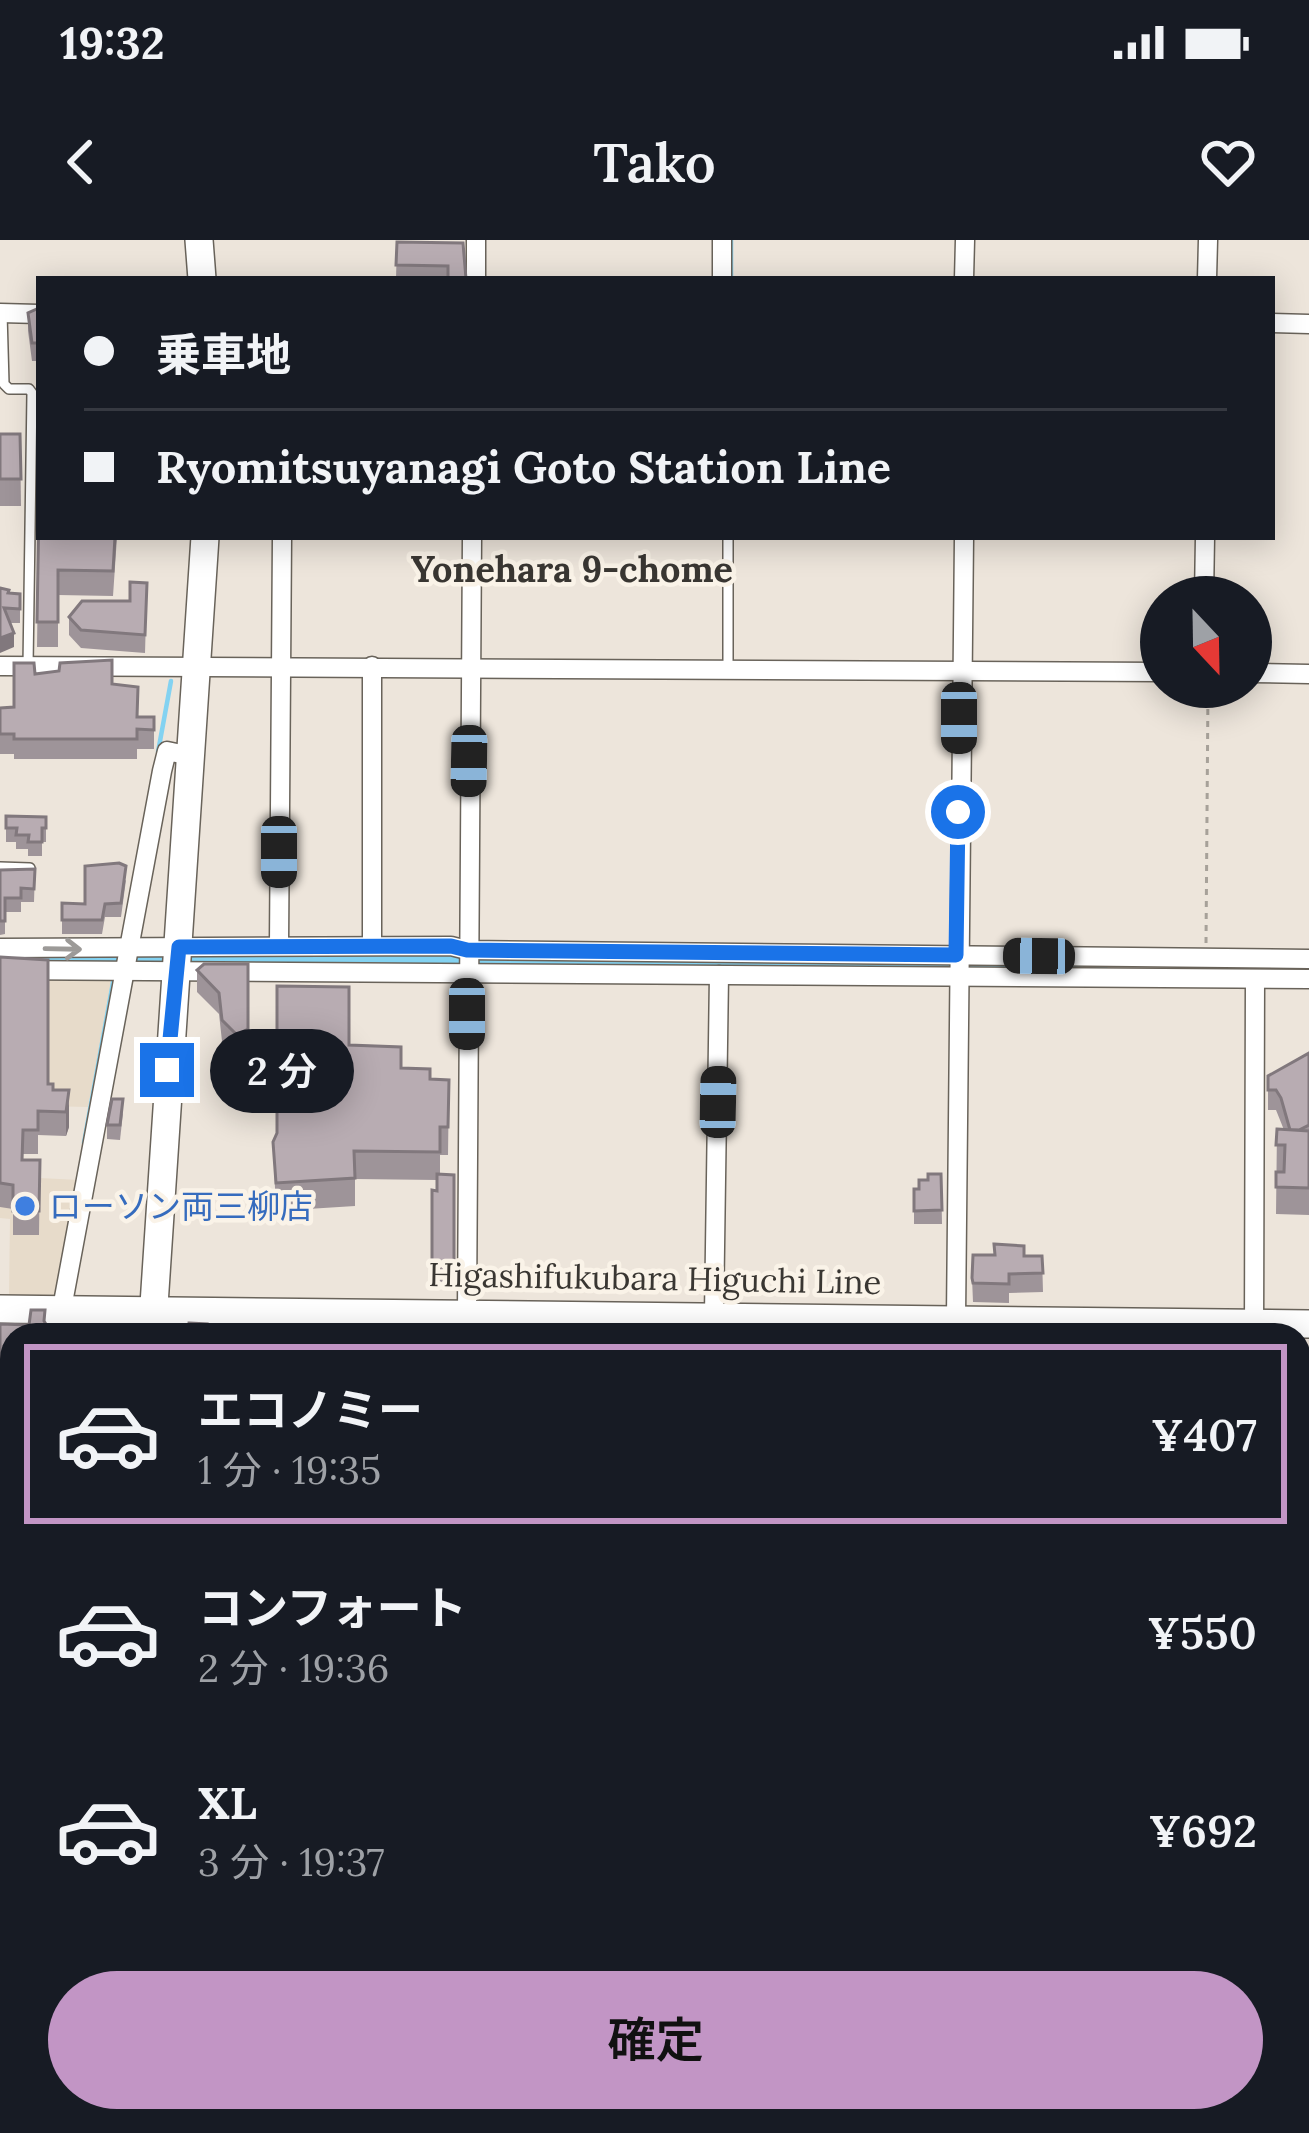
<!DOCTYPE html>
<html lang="ja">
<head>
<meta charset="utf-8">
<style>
	:root { --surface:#171b24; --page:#242831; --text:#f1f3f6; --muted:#9ea1a6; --line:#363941; --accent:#c295c5 }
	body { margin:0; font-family:Lora,"Noto Sans JP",serif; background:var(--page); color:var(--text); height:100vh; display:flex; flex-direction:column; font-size:45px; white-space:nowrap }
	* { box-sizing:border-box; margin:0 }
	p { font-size:39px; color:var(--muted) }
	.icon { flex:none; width:66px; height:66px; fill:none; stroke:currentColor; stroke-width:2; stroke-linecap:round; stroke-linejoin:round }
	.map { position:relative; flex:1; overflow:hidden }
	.sheet { position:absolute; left:0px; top:1083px; width:1311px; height:810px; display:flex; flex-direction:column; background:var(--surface); border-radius:36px 36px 0 0; box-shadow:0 6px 30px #0003 }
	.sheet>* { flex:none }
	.guide { position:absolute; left:36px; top:36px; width:1239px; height:264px; border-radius:0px; box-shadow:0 6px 30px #0003; display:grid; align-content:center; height:264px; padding:0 48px; background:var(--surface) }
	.needle { width:78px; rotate:158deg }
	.buttons { position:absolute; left:1140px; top:336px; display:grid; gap:24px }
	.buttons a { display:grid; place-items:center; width:132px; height:132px; border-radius:50%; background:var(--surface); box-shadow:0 6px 30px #0003; font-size:60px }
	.end { position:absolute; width:54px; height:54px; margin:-27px; border:15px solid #1a73e8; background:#fff; box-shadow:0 0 0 6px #fff }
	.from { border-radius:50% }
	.bubble { position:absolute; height:84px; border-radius:42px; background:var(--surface); box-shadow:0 6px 30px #0003; font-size:39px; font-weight:600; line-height:84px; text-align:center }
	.car { position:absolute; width:36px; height:72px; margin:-36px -18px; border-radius:15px; box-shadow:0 0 9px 3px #0007; background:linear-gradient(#222 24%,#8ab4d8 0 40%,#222 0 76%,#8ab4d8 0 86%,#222 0) }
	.guide b { display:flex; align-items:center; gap:42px; height:114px; font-size:45px }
	.guide b+b { border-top:3px solid var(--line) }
	.guide i { width:30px; height:30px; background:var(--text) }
	ul { padding:21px 0 0; list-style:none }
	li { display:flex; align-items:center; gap:36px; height:180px; margin:0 24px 18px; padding:0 24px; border:6px solid transparent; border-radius:0px }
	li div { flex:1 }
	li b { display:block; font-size:45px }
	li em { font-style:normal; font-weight:600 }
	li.selected { border-color:var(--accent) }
	li>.icon { width:108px; height:108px; stroke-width:1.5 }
	.primary-button { display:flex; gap:24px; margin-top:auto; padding:24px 48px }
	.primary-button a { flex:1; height:138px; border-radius:72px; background:var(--accent); color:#111; font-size:48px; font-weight:600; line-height:138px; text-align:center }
	.status { display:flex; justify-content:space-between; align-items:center; height:84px; padding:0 60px; background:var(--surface); direction:ltr }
	.status svg { height:33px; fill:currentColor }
	header { display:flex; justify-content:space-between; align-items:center; height:156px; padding:0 48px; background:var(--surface); font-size:54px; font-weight:600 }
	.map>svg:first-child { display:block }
	.built { fill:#e7dbca }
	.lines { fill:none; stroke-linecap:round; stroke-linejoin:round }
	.stream { stroke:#83d2f1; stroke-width:4.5 }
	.river { stroke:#83d2f1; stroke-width:27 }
	.service-casing { stroke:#69635a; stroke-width:12 }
	.minor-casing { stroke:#69635a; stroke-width:21 }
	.secondary-casing { stroke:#69635a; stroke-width:30 }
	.path { stroke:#a7a199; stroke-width:3; stroke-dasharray:6 6; stroke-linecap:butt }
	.service { stroke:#fff; stroke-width:9 }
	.minor { stroke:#fff; stroke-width:18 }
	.secondary { stroke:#fff; stroke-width:27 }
	.wall { fill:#9e9499 }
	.shaded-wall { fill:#81787d }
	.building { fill:#b8acb2; stroke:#81787d; stroke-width:3 }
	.oneway { stroke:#9c9a98 }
	.route { stroke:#1a73e8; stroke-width:15 }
	.shop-dot { fill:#3f7fe0; stroke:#faf3e8; stroke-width:4.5 }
	.labels { text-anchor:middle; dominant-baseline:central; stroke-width:9; stroke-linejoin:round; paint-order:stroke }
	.shop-label { font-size:33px; fill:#366cbe; stroke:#faf3e8; text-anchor:start }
	.street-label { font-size:33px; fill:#393632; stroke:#faf3e8 }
	.neighbourhood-label { font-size:36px; font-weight:bold; fill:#393632; stroke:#faf3e8 }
</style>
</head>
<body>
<div class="status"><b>19:32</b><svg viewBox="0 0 49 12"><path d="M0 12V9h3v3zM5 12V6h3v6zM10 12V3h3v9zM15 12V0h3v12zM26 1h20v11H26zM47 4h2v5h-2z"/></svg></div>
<header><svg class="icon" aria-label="back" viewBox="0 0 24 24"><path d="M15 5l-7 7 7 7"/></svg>Tako<svg class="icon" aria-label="heart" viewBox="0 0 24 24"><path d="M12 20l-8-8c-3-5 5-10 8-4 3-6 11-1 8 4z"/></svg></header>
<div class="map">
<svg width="1309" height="1893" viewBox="0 0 1309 1893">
	<rect width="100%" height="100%" fill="#ede5db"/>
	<g class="built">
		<polygon points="0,735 113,736 88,867 0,865"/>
		<polygon points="0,936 79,940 63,1038 55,1057 9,1056 10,979 0,978"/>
	</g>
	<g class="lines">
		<g class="stream">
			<polyline points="731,39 731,0"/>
			<polyline points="158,512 171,441"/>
			<polyline points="84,903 114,737"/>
			<polyline points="1299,1767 1309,1766"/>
			<polyline points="1299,1818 1303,1826 1299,1840"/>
			<polyline points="1299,1864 1305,1873 1305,1893"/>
		</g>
		<polyline class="river" points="0,719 1094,726"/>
		<defs>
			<g id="service">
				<polyline points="2,73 4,144 9,149 29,149 32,153 28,426"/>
				<polyline points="728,297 728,429"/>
				<polyline points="0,627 30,628"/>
			</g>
			<g id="minor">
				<polyline points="476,39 476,0"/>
				<polyline points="722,39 722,0"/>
				<polyline points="964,39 965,0"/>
				<polyline points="1207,39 1208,0"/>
				<polyline points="0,73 39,74"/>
				<polyline points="1272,83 1309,84"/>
				<polyline points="1204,357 1205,297"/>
				<polyline points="0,426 1161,432"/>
				<polyline points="372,426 372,705"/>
				<polyline points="1251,433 1309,434"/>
				<polyline points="279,704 282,297"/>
				<polyline points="0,708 451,706 467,710 1309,719"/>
				<polyline points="0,730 1309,739"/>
				<polyline points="467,1072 472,297"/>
				<polyline points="714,1075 719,735"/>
				<polyline points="956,1077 964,297"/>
				<polyline points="1254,1094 1255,739"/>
				<polyline points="57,1095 162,531 167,511 191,516"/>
				<polyline points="1299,1333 1309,1335"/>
				<polyline points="1299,1737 1309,1737"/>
				<polyline points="18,1881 18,1893"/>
				<polyline points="469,1881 470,1893"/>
				<polyline points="550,1881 551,1893"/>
				<polyline points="815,1881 817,1893"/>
				<polyline points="1015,1881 1015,1893"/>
			</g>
			<g id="secondary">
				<polyline points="199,0 202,39"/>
				<polyline points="0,1069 1309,1084"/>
				<polyline points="152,1095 205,297"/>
				<polyline points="222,1881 225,1893"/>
			</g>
		</defs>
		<use href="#service" class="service-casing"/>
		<use href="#minor" class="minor-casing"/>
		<use href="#secondary" class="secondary-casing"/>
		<polyline class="path" points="1206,703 1208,447"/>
		<use href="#service" class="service"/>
		<use href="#minor" class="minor"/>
		<use href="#secondary" class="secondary"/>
	</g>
	<g class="wall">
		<polygon points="397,2 463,3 466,39 396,39"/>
		<polygon points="39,68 39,144 38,121 32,121 28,91 28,73"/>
		<polygon points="0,194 20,194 21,266 0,266"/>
		<polygon points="39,266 117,297 113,356 58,355 58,407 37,407"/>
		<polygon points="147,343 145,413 81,408 69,395 69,377 130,361"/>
		<polygon points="0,348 8,353 20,354 20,383 10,383 14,407"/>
		<polygon points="35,434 112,444 137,477 154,477 154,509 137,509 137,519 14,519 14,514 0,514 0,468 14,467"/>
		<polygon points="6,576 46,577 46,602 42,602 42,616 28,616 28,609 16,609 16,602 6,602"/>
		<polygon points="35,629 34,662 21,662 21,672 5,672 5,694 0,695 0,630"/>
		<polygon points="126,640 121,677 105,677 102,694 62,694 62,663 85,664"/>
		<polygon points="0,717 48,844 53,850 69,850 69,887 66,896 38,895 38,914 23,914 23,920 40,920 39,995 13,995 13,969 0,967"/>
		<polygon points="248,724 248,810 237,816 222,801 219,774 197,752 197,730"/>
		<polygon points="349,805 430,839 449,840 448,915 440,915 440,934 454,935 454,1045 432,1045 432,950 437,951 437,940 355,939 355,966 276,971 273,902"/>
		<polygon points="1309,813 1309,975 1276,974 1277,889 1284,890 1276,870 1268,870 1268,836"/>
		<polygon points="123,873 120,900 107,899 107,885"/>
		<polygon points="941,934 942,984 914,984 914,949 919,949 928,940"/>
		<polygon points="1024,1016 1042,1016 1043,1052 1009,1053 1009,1063 973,1062 972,1038"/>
		<polygon points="45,1082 49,1089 83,1095 12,1095 12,1205 0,1205 0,1084 29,1085"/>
		<polygon points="12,1211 12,1262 0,1262 0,1212"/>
		<polygon points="0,1278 12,1278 12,1499 2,1499 2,1510 12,1510 12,1535 0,1534"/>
		<polygon points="0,1543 12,1543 12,1703 0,1702"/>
		<polygon points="12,1757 12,1861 0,1797 0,1770 4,1770 4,1758"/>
	</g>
	<g class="shaded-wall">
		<polygon points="14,393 14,407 0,413 0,398"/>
		<polygon points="248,789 248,810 237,816 237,795"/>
		<polygon points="69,863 69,887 66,896 66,872"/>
	</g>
	<g class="building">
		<polygon points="397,2 463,3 466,39 448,39 448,26 396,25"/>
		<polygon points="39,68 39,126 38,103 32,103 28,73"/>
		<polygon points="0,194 20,194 21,239 0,239"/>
		<polygon points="39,266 39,297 115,297 113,331 58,330 58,382 37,382"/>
		<polygon points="130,342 147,343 145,395 81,390 69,377 82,361 130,361"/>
		<polygon points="0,348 9,350 8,353 20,354 20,369 4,368 14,393 0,398"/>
		<polygon points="112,420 112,444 138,447 137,477 154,477 154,490 137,489 137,499 14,499 14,494 0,494 0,468 14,467 14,423 34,423 35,434 59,431 60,423"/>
		<polygon points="6,576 46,577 46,588 42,588 42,602 28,602 29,595 16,595 17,588 6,588"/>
		<polygon points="119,623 126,626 121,663 105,664 102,680 62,680 62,663 85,664 85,626"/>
		<polygon points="35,629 34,649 21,648 21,658 5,658 5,681 0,681 0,630"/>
		<polygon points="0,717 48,720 48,844 53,844 53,850 69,850 66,872 38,871 38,890 23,890 22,920 40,920 39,971 13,971 13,945 0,943"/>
		<polygon points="204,724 248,724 248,789 237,795 222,780 219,753 197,730"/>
		<polygon points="277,746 349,747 349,805 401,807 401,828 430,829 430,839 449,840 448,887 440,887 440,912 354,911 355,938 276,943 273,902 277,893"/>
		<polygon points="1309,813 1309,885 1299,890 1290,890 1281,858 1276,850 1268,850 1268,836"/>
		<polygon points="112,859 123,859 120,885 107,885"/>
		<polygon points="1277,889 1309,891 1309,948 1276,947 1276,932 1284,932 1285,905 1276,905"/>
		<polygon points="437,934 454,935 454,1024 432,1024 432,950 437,951"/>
		<polygon points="928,934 941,934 942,970 914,971 914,949 919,949 919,940 928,940"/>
		<polygon points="994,1004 1024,1006 1024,1016 1042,1016 1043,1033 1009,1034 1009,1044 973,1043 972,1038 973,1015 995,1015"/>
		<polygon points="31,1070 45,1070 44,1081 49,1089 83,1087 82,1095 12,1095 12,1188 0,1188 0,1084 29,1085"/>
		<polygon points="189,1083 207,1084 206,1090 238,1091 238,1095 188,1095"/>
		<polygon points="12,1211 12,1245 0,1245 0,1212"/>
		<polygon points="0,1278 12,1278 12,1482 1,1482 2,1510 12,1510 12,1518 0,1516"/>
		<polygon points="0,1543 12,1543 12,1686 0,1685"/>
		<polygon points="12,1757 12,1834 0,1770 6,1769 4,1758"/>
		<polygon points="0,1870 5,1871 7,1893 0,1893"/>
		<polygon points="36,1881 85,1881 86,1891 37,1893"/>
		<polygon points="132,1881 201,1881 203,1893 134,1893"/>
	</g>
	<defs><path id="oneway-shaft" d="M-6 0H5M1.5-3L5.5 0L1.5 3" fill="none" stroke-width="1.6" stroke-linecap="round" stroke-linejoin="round" transform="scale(3)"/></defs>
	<use class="oneway" href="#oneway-shaft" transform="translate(63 709) rotate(1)"/>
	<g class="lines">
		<polyline class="route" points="167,830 179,707 451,706 467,710 956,715 958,572"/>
	</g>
	<circle class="shop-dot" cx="25" cy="966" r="12"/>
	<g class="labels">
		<g class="shop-label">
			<text x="49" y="966">ローソン両三柳店</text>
		</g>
		<g class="street-label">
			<text transform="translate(655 1038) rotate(1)">Higashifukubara Higuchi Line</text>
		</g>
		<g class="neighbourhood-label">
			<text x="572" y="329">Yonehara 9-chome</text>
		</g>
	</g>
</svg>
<div class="buttons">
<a><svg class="needle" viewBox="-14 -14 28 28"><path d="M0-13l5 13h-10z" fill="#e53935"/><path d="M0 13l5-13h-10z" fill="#9ea1a6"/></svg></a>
</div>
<i class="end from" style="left:958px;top:572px"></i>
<i class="end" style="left:167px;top:830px"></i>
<div class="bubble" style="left:210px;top:789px;width:144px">2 分</div>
<i class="car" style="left:959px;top:478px;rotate:180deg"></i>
<i class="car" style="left:469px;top:521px;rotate:181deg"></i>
<i class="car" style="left:279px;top:612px;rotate:180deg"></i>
<i class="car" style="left:1039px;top:716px;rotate:271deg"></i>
<i class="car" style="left:467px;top:774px;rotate:180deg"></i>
<i class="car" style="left:718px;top:862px;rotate:1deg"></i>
<div class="guide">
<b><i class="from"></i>乗車地</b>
<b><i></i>Ryomitsuyanagi Goto Station Line</b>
</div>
<section class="sheet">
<ul>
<li class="selected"><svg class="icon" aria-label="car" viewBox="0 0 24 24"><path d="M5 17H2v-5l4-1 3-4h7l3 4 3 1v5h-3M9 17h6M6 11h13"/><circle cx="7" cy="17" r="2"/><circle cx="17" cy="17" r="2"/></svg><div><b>エコノミー</b><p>1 分 · 19:35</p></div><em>¥407</em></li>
<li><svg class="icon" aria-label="car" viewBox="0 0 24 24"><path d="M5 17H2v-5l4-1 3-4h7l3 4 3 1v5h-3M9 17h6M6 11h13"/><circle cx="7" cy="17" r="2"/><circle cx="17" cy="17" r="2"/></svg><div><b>コンフォート</b><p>2 分 · 19:36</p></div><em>¥550</em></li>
<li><svg class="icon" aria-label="car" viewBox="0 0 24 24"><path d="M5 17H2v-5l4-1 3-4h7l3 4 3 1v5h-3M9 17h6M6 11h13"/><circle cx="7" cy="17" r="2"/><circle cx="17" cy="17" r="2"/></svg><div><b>XL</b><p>3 分 · 19:37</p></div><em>¥692</em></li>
</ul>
<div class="primary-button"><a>確定</a></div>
</section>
</div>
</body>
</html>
